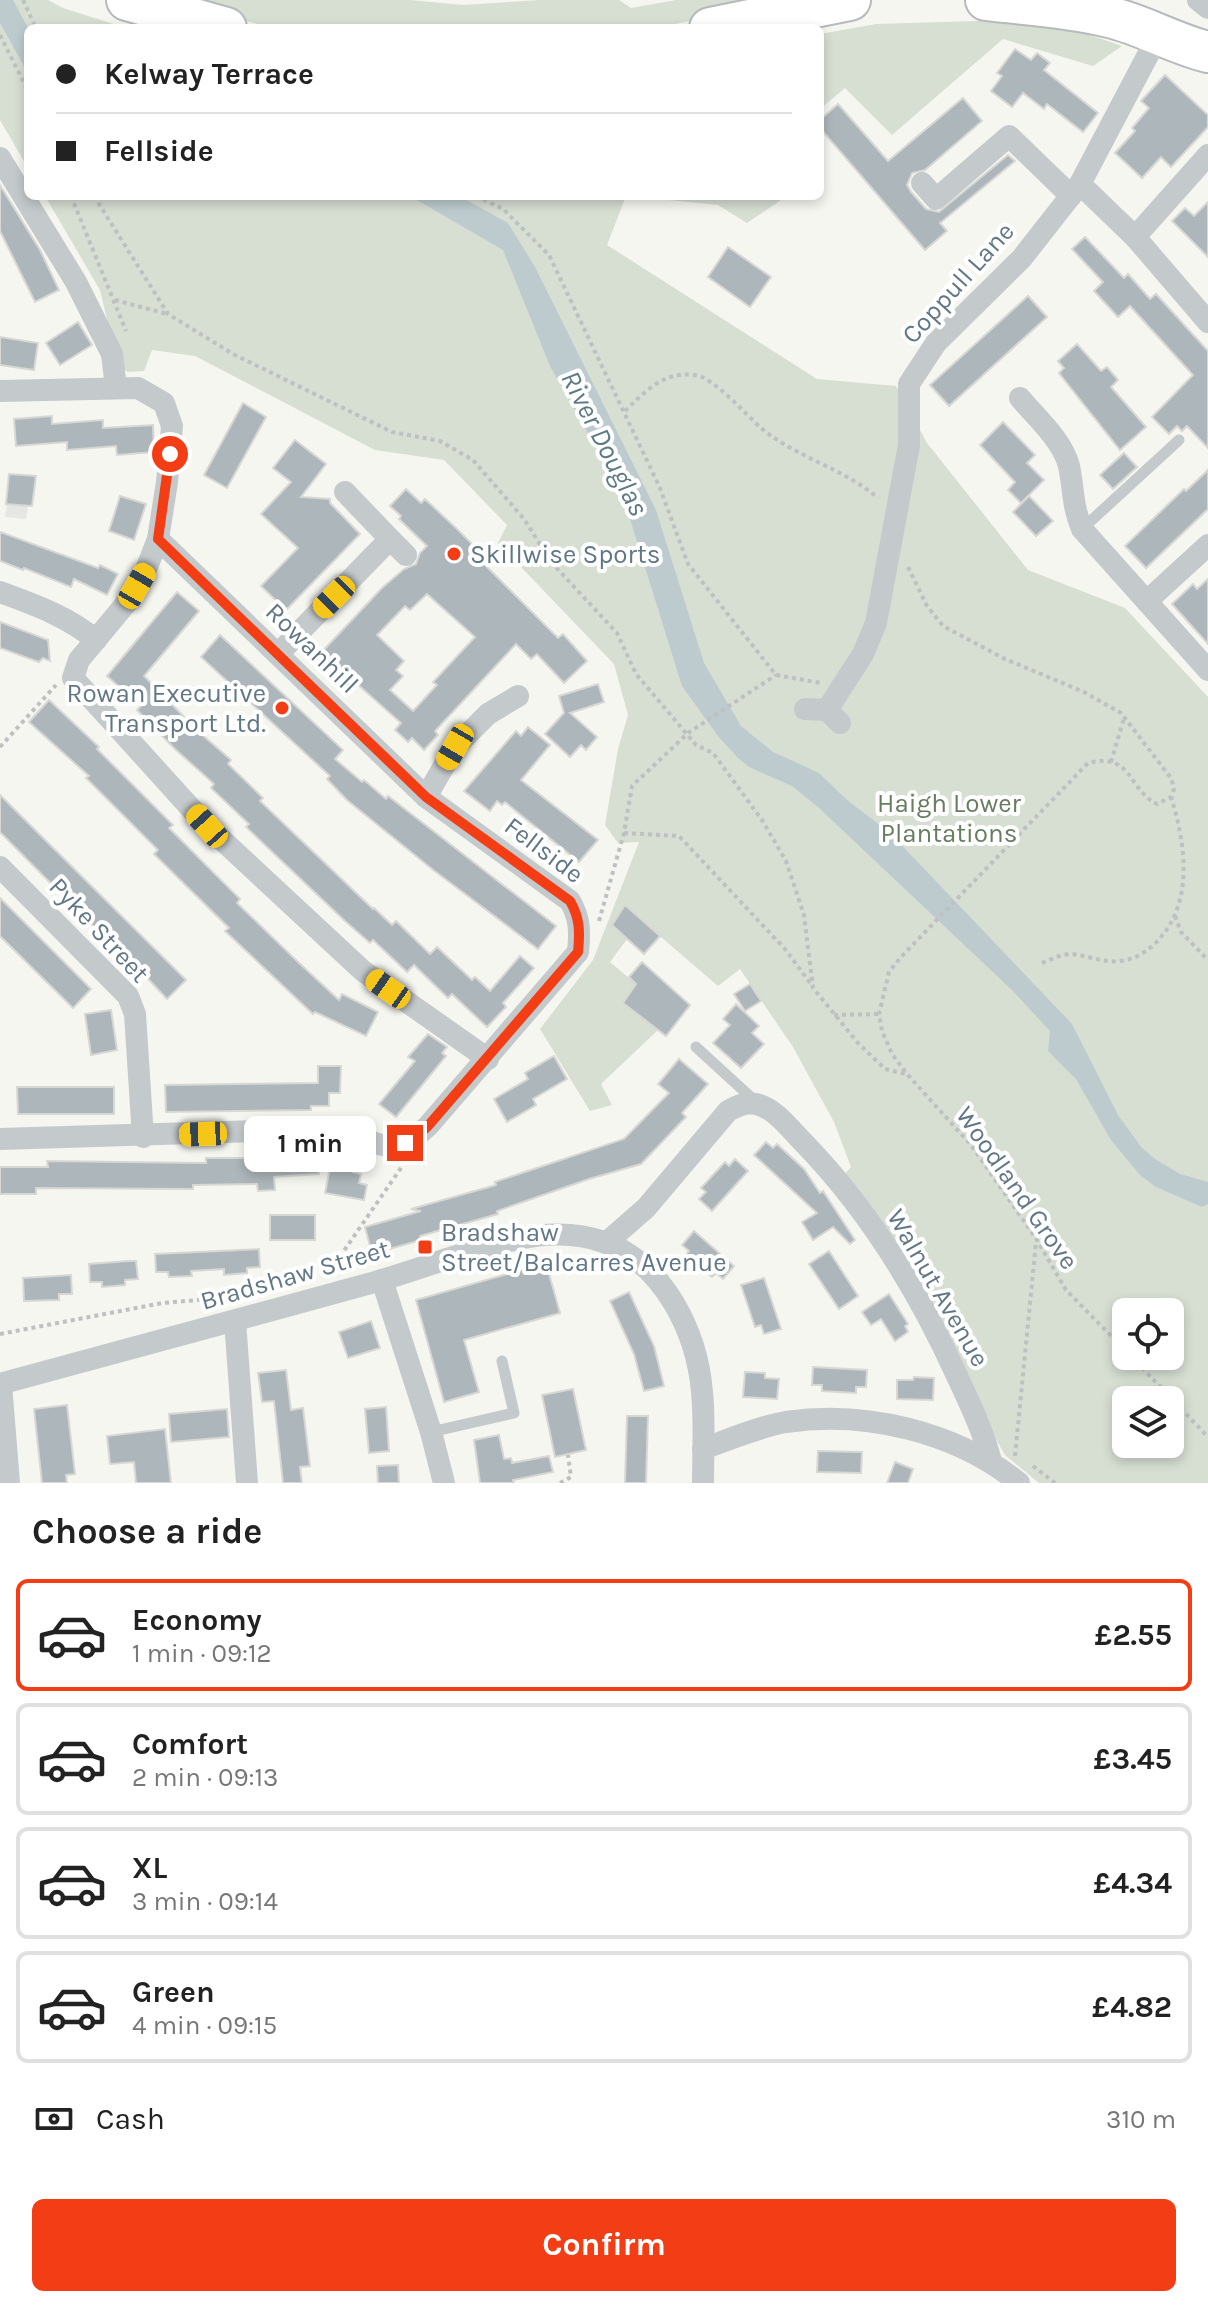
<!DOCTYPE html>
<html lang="en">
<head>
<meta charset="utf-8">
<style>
	:root { --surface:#fff; --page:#f6f6f6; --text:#222; --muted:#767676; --line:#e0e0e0; --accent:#f33d14 }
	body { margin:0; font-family:Karla,sans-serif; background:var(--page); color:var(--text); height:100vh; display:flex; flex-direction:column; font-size:30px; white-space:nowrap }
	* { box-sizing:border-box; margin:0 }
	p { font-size:26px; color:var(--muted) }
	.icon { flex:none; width:44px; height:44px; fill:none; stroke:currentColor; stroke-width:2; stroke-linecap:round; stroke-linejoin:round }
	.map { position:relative; height:1483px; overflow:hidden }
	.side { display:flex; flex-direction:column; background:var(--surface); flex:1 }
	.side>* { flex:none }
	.top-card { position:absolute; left:24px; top:24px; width:800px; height:176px; border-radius:12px; box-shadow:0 4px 12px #0003; display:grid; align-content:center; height:176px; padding:0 32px; background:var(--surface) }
	.controls { position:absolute; left:1112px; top:1298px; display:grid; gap:16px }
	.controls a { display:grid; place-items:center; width:72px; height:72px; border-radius:12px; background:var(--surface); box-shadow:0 4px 12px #0003; font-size:40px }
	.end { position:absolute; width:36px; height:36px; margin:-18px; border:10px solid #f33d14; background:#fff; box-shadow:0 0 0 4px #fff }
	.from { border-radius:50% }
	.bubble { position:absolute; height:56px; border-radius:12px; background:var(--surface); box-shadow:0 4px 12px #0003; font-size:26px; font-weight:700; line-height:56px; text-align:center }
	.car { position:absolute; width:24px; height:48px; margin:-24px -12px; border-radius:10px; box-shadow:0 0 6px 2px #0007; background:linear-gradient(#f5c518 24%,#345 0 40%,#f5c518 0 76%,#345 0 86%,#f5c518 0) }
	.top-card b { display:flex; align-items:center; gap:28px; height:76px; font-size:30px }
	.top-card b+b { border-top:2px solid var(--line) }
	.top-card i { width:20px; height:20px; background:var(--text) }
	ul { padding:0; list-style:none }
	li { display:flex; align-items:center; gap:24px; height:112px; margin:0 16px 12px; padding:0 16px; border:4px solid var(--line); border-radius:12px }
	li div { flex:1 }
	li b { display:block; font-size:30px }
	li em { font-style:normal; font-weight:700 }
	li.on { border-color:var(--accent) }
	li>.icon { width:72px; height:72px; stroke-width:1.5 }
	h2 { padding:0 32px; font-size:36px; line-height:96px }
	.pay { display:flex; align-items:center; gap:20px; height:88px; padding:0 32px; font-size:30px }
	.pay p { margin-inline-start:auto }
	.primary-button { display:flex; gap:16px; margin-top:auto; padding:16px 32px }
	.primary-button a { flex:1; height:92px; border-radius:12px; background:var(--accent); color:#fff; font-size:32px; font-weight:700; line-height:92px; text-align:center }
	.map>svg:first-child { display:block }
	.built { fill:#e6e7e5 }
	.green { fill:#d7ded2; fill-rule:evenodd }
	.water { fill:#bdcbcf }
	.building { fill:#adb6ba; stroke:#d7d7d4; stroke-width:2; fill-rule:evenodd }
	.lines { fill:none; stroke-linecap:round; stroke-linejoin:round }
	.highway-casing { stroke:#b6babd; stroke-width:44 }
	.path { stroke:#bec0c2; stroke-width:4; stroke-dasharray:4 4; stroke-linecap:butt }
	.lane { stroke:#c4c9cb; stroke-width:11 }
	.street { stroke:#c4c9cb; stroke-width:22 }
	.highway { stroke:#fff; stroke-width:40 }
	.route { stroke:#f33d14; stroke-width:10 }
	.poi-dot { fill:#f33d14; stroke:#fff; stroke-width:3 }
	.labels { text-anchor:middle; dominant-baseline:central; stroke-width:8; stroke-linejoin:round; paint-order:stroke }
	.street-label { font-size:26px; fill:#627785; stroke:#fff }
	.poi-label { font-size:26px; fill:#627785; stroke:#fff; text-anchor:start }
	.park-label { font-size:26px; fill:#687c61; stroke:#fff }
	.water-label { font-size:28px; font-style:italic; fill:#5d7a83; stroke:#fff }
</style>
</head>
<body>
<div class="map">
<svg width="1208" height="1483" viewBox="0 0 1208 1483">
	<rect width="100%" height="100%" fill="#f6f6f1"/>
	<polygon class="built" points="7,504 28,506 26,519 5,517"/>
	<g class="green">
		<polygon points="0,0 48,0 63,8 126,28 28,28 28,168 0,120"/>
		<polygon points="165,0 410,0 463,5 540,0 619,0 631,8 676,0 792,0 656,28 276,28 203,12"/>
		<polygon points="1044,19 1122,46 1093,66 1003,39 892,135 845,88 820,109 820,34 876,24"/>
		<path d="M45,196H626L607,245L817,379L896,386L927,443L1028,570L1125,608L1208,697V1483H1039L1005,1455L844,1175L851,1167L834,1122L793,1047L740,969L718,986L625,906L612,924L627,939L610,962L636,984L623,1003L658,1030L601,1084L612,1105L590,1111L540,1029L593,960L639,842L618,843L605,825L618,749L628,715L614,664L498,543L507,525L444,460L375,450L195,356L152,350L144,371L128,372L118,365L100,290ZM1126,1312H1170V1356H1126ZM1126,1400H1170V1444H1126Z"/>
		<polygon points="629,196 787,196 747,223 718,205"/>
	</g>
	<g class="water">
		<polygon points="0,0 13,0 28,28 28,73 0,23"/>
		<polygon points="410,196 459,196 508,223 535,267 656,510 704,663 741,726 773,752 819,773 847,800 890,833 1072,1024 1118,1115 1141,1147 1155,1159 1180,1174 1208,1182 1208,1204 1202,1207 1156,1187 1140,1175 1111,1140 1076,1079 1048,1051 1050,1031 1013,991 818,807 792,786 749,767 738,758 718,736 682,686 622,493 550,366 503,250"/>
	</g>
	<g class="building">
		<polygon points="1015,49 1031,60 1037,53 1050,63 1044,70 1098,113 1083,132 1047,104 1044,109 1023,93 1012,107 991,91 1002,76 997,73"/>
		<polygon points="1165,75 1208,115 1208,127 1171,167 1161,157 1142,178 1115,153 1135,131 1132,128 1149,108 1141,101"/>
		<polygon points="963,98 982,121 925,170 912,173 907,185 911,192 926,209 939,212 1008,155 1015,161 940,223 947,231 925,250 820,128 820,120 838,104 888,161"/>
		<polygon points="0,185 40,250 59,290 35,302 0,231"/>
		<polygon points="1208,202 1208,257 1172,221 1185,208 1194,216"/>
		<polygon points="1085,237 1124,278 1128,274 1150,299 1156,294 1208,351 1208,448 1187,426 1182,431 1177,426 1169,434 1152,417 1193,375 1130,306 1118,317 1094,291 1103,282 1072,249"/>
		<polygon points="728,247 771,277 750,307 708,277"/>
		<polygon points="1028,296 1047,317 949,406 930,385"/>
		<polygon points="78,322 92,345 60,365 46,343"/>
		<polygon points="0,337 38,343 34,370 0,365"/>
		<polygon points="1077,344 1101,371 1107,367 1118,380 1111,387 1146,427 1120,450 1059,373 1064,368 1058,361"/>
		<polygon points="243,403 266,417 227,488 204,475"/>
		<polygon points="52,416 52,424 103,420 103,428 153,425 154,452 117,455 116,446 67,450 67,442 16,446 14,419"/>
		<polygon points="1003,422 1035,455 1027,463 1044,480 1021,503 1008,490 1015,482 980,445"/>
		<polygon points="295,440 326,464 301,497 330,499 330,503 360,534 286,610 261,586 298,548 261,514 291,482 273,468"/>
		<polygon points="1124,453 1137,467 1113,489 1100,475"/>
		<polygon points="1208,470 1208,509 1146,568 1125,546 1184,489 1186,491"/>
		<polygon points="9,474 36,476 32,506 6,504"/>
		<path d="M406,489L421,503L425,499L457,529L491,563L487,567L558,638L563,634L587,661L564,683L537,654L531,659L516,644L435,731L438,735L424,750L412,738L408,742L395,730L401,723L346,674L342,677L319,655L382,588L404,569L416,564L420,553L427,546L399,519L401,516L390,506ZM427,594L475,637L433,682L437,685L413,711L390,690L403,676L396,670L404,661L377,635L405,606L410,610Z"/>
		<polygon points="120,496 146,504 134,540 109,531"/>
		<polygon points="1029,496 1053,521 1036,536 1013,512"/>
		<polygon points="0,532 98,568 100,565 118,574 107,595 74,579 71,587 24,568 23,570 0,561"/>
		<polygon points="1208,579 1208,644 1172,604 1193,584 1197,589"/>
		<polygon points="177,592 199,611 144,676 199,732 231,760 228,764 263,798 260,801 373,909 374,908 392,925 396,921 430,954 437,947 472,980 475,977 490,991 520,956 534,968 503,1003 506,1007 487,1027 452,994 448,998 414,965 407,972 373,940 370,943 345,921 246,827 249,824 211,788 214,784 175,749 137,710 141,706 107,676"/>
		<polygon points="0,622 48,640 50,661 43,658 39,662 0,648"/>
		<polygon points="220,635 343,750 335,759 362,782 364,780 386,799 388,796 556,926 538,949 432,869 347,800 327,779 330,776 201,657"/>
		<polygon points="598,684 604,702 570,713 597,737 586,750 581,745 570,757 545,734 564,713 559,696"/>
		<polygon points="49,700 99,747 97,749 173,825 169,828 240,899 237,903 298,962 339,1000 342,994 378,1012 366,1036 315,1012 313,1014 225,931 229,928 154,854 158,850 86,778 89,776 29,722"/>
		<polygon points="528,727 550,745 521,780 598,840 579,862 505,802 502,805 497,801 490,811 464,791 516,731 521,736"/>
		<polygon points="0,795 186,980 167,999 125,954 94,927 0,832"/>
		<polygon points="0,898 91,989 73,1008 0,936"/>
		<polygon points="625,905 660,936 644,954 612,925"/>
		<polygon points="642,962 690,1005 666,1036 623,1003 636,984 629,977"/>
		<polygon points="750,984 761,1001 745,1011 734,994"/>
		<polygon points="736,1004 759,1026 752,1033 764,1044 741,1068 713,1043 730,1025 723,1019"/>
		<polygon points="111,1010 117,1050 91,1055 85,1014"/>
		<polygon points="428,1034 447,1047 442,1053 446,1056 396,1117 379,1104 415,1061 408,1057"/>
		<polygon points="554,1056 567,1079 533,1099 536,1105 507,1122 494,1099 528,1079 525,1073"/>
		<polygon points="679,1059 708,1084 682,1113 686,1117 641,1164 589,1179 497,1211 498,1214 420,1236 421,1240 372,1254 365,1227 421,1211 411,1209 496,1185 495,1182 624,1139 669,1093 658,1084"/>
		<polygon points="318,1066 341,1066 340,1093 329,1093 329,1106 311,1106 311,1110 166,1112 165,1085 318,1083"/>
		<polygon points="17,1087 114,1087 114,1114 18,1114"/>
		<polygon points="766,1142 773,1148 777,1144 804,1169 820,1193 823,1191 855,1240 850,1244 833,1227 813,1240 802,1222 817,1213 754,1155"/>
		<polygon points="318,1157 319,1174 274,1177 275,1190 258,1191 257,1184 193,1185 193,1189 36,1188 36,1194 0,1194 0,1167 48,1167 47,1161 206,1163 206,1158 247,1158 247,1160"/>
		<polygon points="735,1159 748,1171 712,1211 699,1199 706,1192 701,1188 725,1162 729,1166"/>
		<polygon points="331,1163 354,1167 353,1172 361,1174 359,1183 367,1185 364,1200 325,1193"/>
		<rect x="270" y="1215" width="45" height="25"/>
		<polygon points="694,1231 734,1266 723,1279 716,1273 712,1277 686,1255 689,1251 682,1245"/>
		<polygon points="259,1249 260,1267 247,1268 247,1273 224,1275 224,1269 208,1270 191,1271 192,1276 169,1277 168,1272 156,1272 155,1254"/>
		<polygon points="829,1251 858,1296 839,1309 809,1264"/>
		<polygon points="128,1261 136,1261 138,1279 125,1280 125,1285 114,1286 102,1287 102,1282 90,1282 89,1264"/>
		<polygon points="546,1263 560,1313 464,1340 479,1392 444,1402 416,1300"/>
		<polygon points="71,1275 72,1294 59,1294 59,1300 24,1301 23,1278"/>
		<polygon points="764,1278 781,1329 764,1334 761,1325 755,1327 741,1285"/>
		<polygon points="629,1292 654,1346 664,1386 644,1391 634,1354 610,1301"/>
		<polygon points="889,1294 908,1324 905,1326 908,1332 895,1341 881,1319 871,1325 862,1312"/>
		<polygon points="371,1321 380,1348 348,1358 339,1332"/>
		<polygon points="813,1367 867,1370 866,1387 856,1387 856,1393 822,1391 822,1385 812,1385"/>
		<polygon points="286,1370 291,1410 303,1408 310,1466 300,1467 302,1483 283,1483 274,1401 262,1402 258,1373"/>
		<polygon points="745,1372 765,1373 765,1378 779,1379 777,1399 743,1397"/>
		<polygon points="914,1377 934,1378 933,1400 897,1399 897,1380 913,1380"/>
		<polygon points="573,1389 586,1450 555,1457 542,1395"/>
		<polygon points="67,1405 75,1474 66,1475 67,1483 42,1483 34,1409"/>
		<polygon points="386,1407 389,1451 369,1453 365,1409"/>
		<polygon points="227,1409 229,1437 171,1442 169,1414"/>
		<polygon points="627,1416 648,1416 646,1483 625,1483"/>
		<polygon points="165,1429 171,1483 136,1483 134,1462 110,1464 107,1436"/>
		<polygon points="499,1435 504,1459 511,1458 512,1463 549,1456 553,1472 513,1480 514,1483 480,1483 474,1440"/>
		<polygon points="818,1451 862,1452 861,1473 817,1472"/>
		<polygon points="895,1462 913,1469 908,1483 887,1483"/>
		<polygon points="398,1465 399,1483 378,1483 377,1466"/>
	</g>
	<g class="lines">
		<defs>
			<g id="highway">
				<polyline points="127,0 226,28"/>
				<path d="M986,0C1027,5 1069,7 1109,17C1144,25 1174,44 1208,52"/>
				<polyline points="710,28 850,0"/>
			</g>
		</defs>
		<use href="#highway" class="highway-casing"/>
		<g class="path">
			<polyline points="23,0 36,28"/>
			<polyline points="0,35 28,91"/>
			<polyline points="71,196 126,331"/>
			<polyline points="94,196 168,314 233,354 392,432 440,441 473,460 524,519 551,562 617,633 636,674 696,745 713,753 762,820 786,861 804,915 813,988 858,1043 885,1069 905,1074"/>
			<polyline points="476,196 503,209 549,255 660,488 688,564 776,675 821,683"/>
			<polyline points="115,300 167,314"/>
			<path d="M625,411C645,392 663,371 694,375C714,377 745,414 761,428C797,458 843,468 878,498"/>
			<path d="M908,567L927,606L943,626L1005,659L1084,692L1121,713L1171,778L1174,789L1171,797L1157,804C1127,789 1133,752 1088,763L901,957L889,972L879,1014L882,1031L892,1054L907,1074L971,1145L1037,1240L1066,1290L1126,1351"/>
			<polyline points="0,747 56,685"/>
			<polyline points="1111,762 1124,718"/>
			<polyline points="624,833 679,836 785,949 813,987"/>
			<polyline points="1175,916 1181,932 1208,960"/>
			<polyline points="599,921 624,833 632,786 688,733 776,675"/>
			<path d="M1042,963C1054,958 1065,952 1078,955C1092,957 1105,963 1120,961C1137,959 1150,950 1161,937C1194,898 1185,842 1171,797"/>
			<polyline points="834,1015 879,1014"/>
			<polyline points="335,1272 339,1258 403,1165"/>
			<polyline points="0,1334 162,1303 234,1297"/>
			<polyline points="1131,1356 1208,1437"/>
			<polyline points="1015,1456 1036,1242"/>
			<polyline points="1033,1466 1055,1483"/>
			<polyline points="560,1483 571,1477 568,1455"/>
		</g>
		<g class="lane">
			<polyline points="1082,529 1179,440"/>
			<polyline points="696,1047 755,1101"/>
			<polyline points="431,1432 514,1413 502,1361"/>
		</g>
		<g class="street">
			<polyline points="1198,0 1208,8"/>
			<polyline points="0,158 76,282 112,354 116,388"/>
			<polyline points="922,183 936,199 1009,136 1071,196"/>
			<polyline points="1080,184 1135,237 1208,322"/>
			<polyline points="1135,237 1208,155"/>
			<polyline points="0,391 138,388 164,403 172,426 167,482 158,539 145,572 128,601 79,660 73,678 207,826 363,971 488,1059"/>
			<path d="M1020,398C1036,417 1063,441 1069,466C1074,490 1072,505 1082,529L1208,670"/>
			<polyline points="390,539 406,555"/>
			<path d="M0,592C35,605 67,616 96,640"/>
			<polyline points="1147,601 1208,545"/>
			<polyline points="278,654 390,539 345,492"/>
			<polyline points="805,709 827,710"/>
			<polyline points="840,723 827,710 863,654 876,623 909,445 909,384 936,343 1022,258 1080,184 1159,34"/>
			<polyline points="426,797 455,747 488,714 518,696"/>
			<polyline points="0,867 128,996 135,1014 143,1137"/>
			<path d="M0,1139L324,1129C333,1130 342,1130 351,1132C359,1135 366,1140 375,1143C397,1151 413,1140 428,1126L578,952C580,932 580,918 570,901L426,797L158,539"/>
			<path d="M606,1243L646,1208L728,1111C737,1106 745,1102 756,1104C775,1108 790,1129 803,1142C869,1210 918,1290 957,1376C970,1404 983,1431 991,1461"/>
			<polyline points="382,1280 431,1432 444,1483"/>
			<polyline points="235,1321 247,1483"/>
			<path d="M0,1384C125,1351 250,1316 375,1282C421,1269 467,1250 514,1240C544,1233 575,1232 604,1242C664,1264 697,1332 702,1392C705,1422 703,1453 703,1483"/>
			<polyline points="1,1384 9,1483"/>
			<path d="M703,1449C730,1439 758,1427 786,1422C865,1410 957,1432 1019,1483"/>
		</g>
		<use href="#highway" class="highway"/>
	</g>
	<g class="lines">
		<path class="route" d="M170,454L158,539L426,797L570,901C580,918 580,932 578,952L428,1126L413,1140L405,1143"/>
	</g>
	<g class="poi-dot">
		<circle cx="454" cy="554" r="8"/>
		<circle cx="282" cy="708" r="8"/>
		<rect x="417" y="1239" width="16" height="16" rx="4"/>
	</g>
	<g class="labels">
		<g class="street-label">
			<text transform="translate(958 283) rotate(-48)">Coppull Lane</text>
			<text transform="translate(312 648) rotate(44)">Rowanhill</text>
			<text transform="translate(544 850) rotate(37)">Fellside</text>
			<text transform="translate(99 930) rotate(47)">Pyke Street</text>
			<text transform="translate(1017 1188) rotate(55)">Woodland Grove</text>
			<text transform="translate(295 1275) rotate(-16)">Bradshaw Street</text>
			<text transform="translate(938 1288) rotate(60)">Walnut Avenue</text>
		</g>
		<g class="poi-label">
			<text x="470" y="554">Skillwise Sports</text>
			<text x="266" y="693" text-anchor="end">Rowan Executive<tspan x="266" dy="30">Transport Ltd.</tspan></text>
			<text x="441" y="1232">Bradshaw<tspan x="441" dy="30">Street/Balcarres Avenue</tspan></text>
		</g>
		<g class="park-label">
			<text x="949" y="803">Haigh Lower<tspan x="949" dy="30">Plantations</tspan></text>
		</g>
		<g class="water-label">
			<text transform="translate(605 443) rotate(63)">River Douglas</text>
		</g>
	</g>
</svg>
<div class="controls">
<a><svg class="icon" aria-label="locate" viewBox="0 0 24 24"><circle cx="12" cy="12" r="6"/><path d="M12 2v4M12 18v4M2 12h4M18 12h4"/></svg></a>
<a><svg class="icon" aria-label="layers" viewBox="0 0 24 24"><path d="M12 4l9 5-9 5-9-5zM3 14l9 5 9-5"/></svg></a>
</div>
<i class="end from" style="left:170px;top:454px"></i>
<i class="end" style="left:405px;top:1143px"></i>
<div class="bubble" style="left:244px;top:1116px;width:132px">1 min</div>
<i class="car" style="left:137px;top:586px;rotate:30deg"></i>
<i class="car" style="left:334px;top:597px;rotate:225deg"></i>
<i class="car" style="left:455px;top:747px;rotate:210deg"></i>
<i class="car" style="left:207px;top:826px;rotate:318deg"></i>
<i class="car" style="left:388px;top:989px;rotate:305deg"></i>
<i class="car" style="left:203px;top:1134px;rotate:268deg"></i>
<div class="top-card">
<b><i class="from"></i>Kelway Terrace</b>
<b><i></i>Fellside</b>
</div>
</div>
<section class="side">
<h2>Choose a ride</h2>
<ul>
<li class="on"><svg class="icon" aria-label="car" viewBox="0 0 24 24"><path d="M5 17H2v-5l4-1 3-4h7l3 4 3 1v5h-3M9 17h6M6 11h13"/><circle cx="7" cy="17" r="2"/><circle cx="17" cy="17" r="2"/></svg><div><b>Economy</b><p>1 min · 09:12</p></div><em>£2.55</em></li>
<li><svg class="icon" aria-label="car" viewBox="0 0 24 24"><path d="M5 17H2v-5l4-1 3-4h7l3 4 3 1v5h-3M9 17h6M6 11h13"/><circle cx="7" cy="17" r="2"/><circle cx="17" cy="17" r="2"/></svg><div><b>Comfort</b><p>2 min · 09:13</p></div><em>£3.45</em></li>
<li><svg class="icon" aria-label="car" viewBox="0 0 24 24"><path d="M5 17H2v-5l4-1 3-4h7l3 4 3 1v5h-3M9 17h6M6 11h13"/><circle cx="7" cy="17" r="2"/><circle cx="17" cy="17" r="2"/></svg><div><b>XL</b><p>3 min · 09:14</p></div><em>£4.34</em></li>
<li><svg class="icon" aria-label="car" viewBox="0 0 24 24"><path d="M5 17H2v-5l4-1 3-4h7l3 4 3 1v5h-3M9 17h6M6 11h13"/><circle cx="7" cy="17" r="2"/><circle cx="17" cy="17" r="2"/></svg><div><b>Green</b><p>4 min · 09:15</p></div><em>£4.82</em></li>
</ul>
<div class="pay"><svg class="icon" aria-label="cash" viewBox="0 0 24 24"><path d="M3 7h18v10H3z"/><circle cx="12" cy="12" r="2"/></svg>Cash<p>310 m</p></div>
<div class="primary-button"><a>Confirm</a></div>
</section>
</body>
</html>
